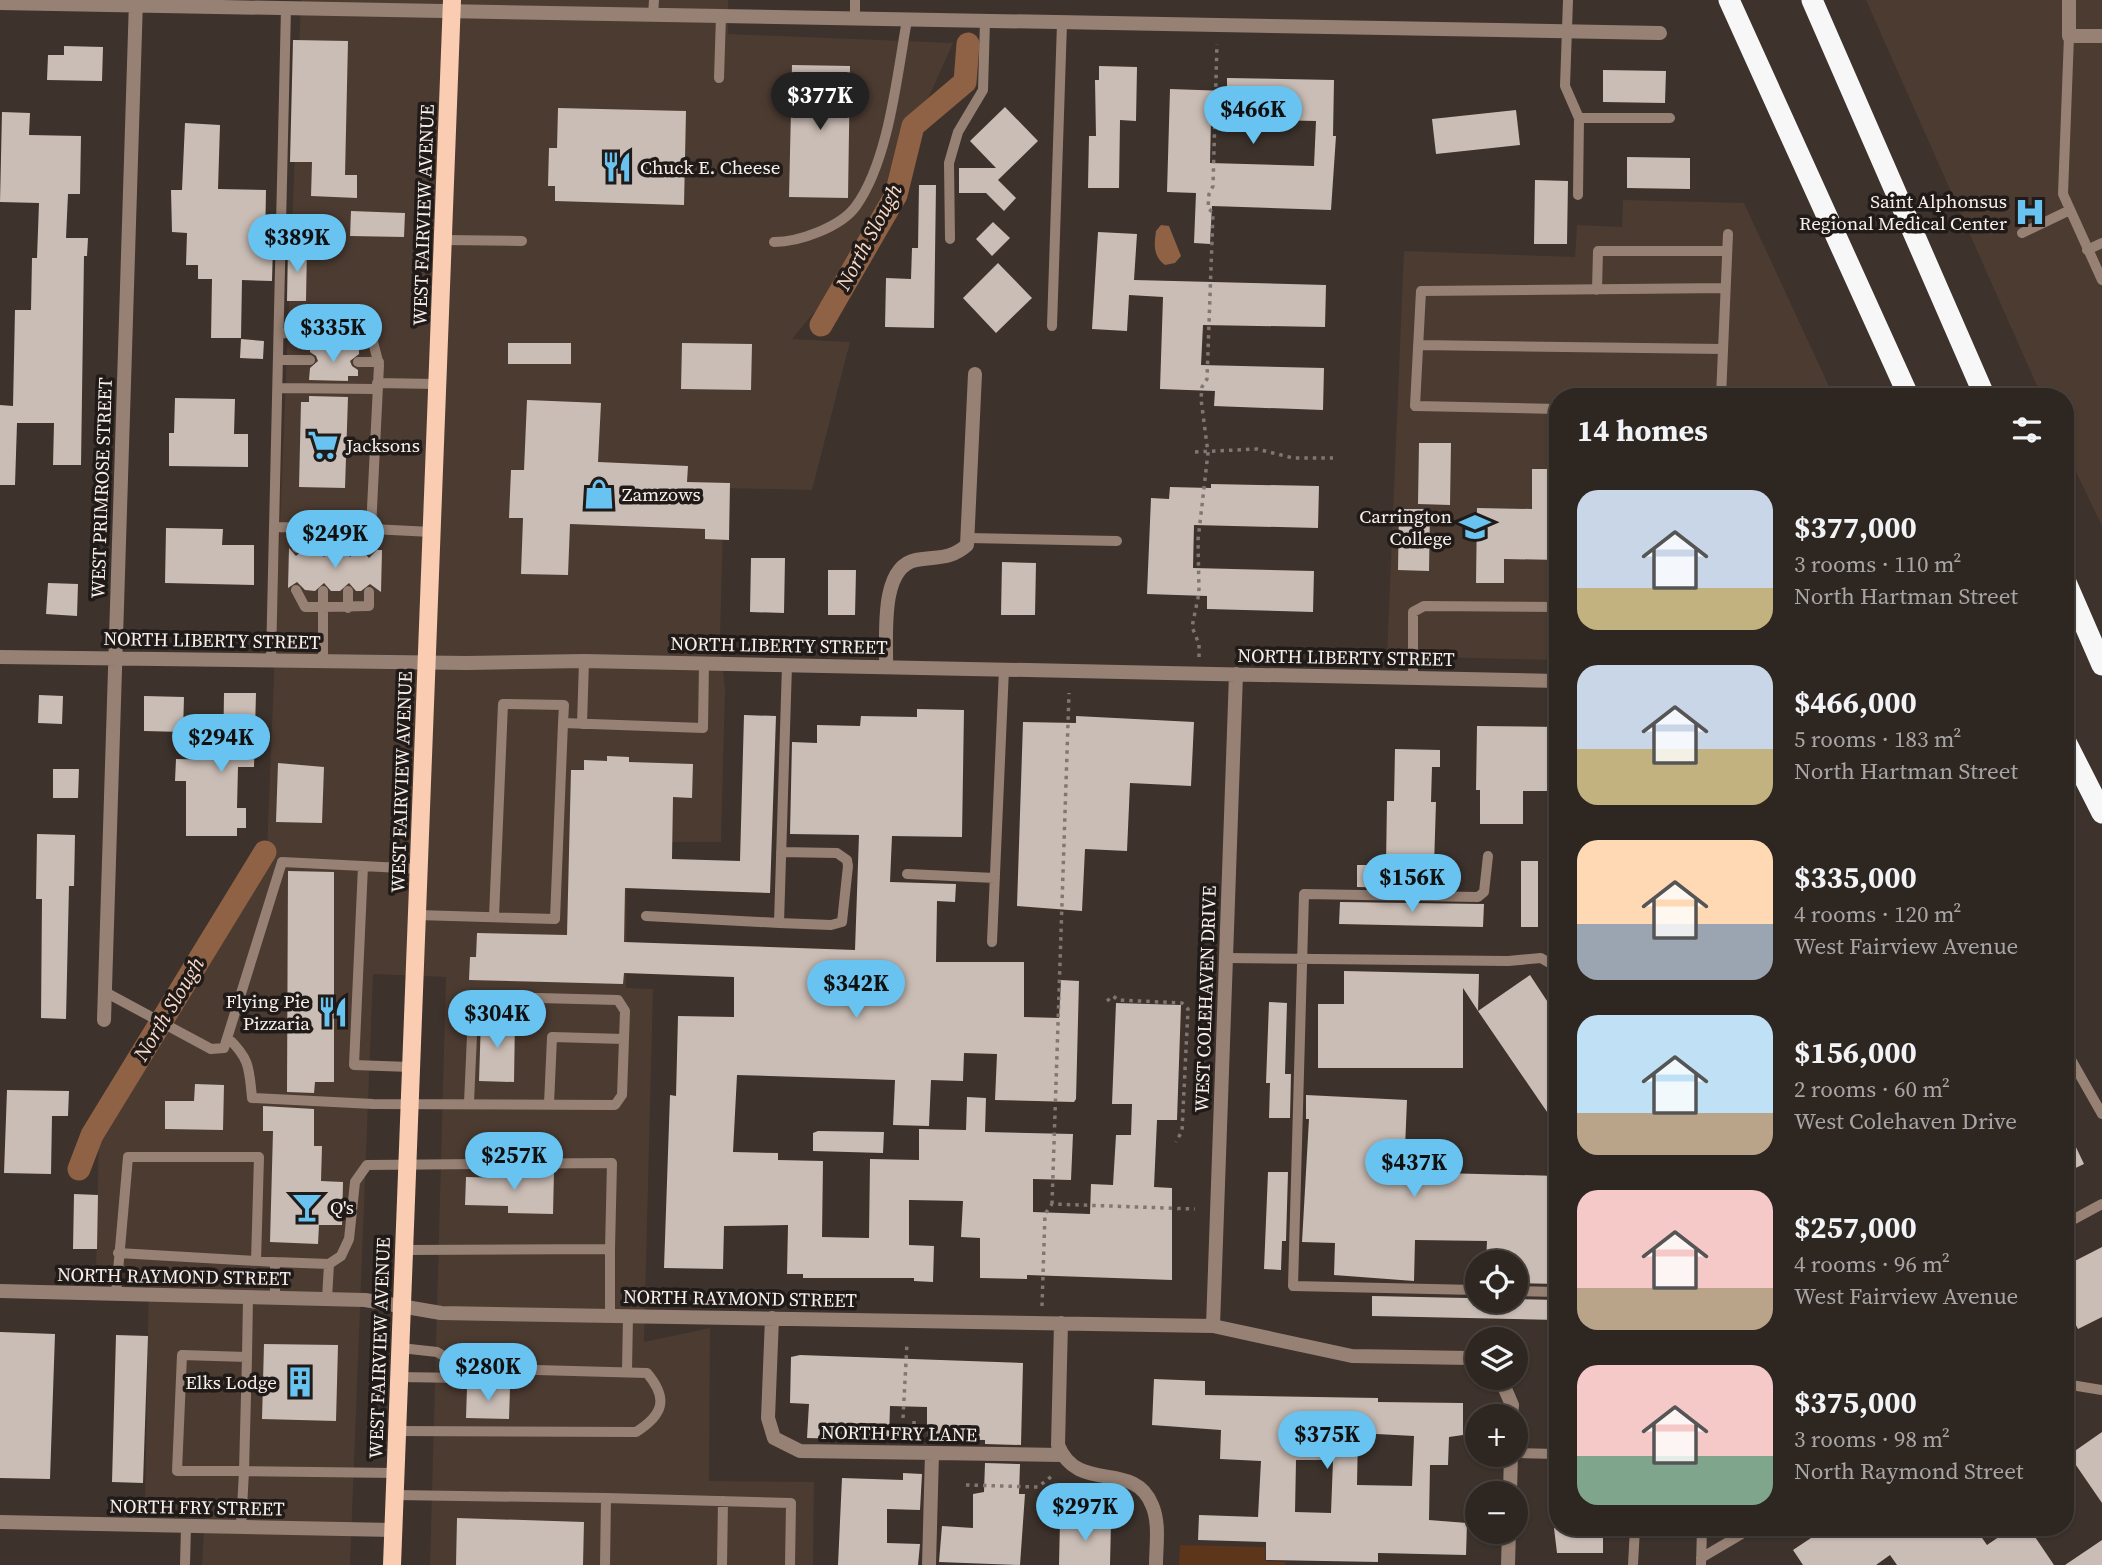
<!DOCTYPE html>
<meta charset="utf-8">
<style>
body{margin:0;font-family:"Source Serif 4",serif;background:#362e2a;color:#f1f3f6;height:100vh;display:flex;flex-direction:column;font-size:26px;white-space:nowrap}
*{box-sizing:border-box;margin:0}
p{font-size:23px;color:#a7a5a5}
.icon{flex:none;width:38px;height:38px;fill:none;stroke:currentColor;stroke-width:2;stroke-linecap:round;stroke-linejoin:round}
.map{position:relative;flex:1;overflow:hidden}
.panel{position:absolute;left:1549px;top:388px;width:525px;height:1148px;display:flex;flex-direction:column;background:#2e2621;border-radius:28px;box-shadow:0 2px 5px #0004,0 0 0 2px #49433f}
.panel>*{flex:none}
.tools{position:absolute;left:1465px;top:1250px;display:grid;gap:14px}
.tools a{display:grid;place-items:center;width:63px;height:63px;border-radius:50%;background:#2e2621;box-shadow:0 2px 5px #0004,0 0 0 2px #49433f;font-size:35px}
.price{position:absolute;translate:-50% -60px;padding:0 16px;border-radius:24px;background:#69c3f1;color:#111;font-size:23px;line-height:46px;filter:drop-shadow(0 2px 4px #0008)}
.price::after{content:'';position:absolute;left:50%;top:42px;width:21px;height:16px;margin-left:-10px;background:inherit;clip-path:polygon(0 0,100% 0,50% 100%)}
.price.current{background:#222;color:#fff}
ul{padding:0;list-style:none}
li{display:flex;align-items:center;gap:21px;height:175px;padding:0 28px}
li span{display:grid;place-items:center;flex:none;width:196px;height:140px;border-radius:21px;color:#555}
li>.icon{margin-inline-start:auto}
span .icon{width:84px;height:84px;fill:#fffc;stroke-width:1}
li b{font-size:30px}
h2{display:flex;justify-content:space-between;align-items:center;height:84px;padding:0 28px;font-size:30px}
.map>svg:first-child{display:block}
.built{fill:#4c3b31}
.green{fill:#5d351b}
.water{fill:#906245}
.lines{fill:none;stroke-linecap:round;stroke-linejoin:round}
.canal{stroke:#906245;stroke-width:23}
.building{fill:#cabdb5;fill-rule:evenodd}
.path{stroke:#817772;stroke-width:3.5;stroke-dasharray:3.5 5;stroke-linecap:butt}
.service{stroke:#978174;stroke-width:10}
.minor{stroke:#978174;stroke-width:14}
.primary{stroke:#faccb2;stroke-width:18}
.motorway{stroke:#f7f7f7;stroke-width:21}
.labels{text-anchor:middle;stroke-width:7;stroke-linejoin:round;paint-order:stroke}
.poi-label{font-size:19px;fill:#f8f0ec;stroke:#201b18;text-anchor:start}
.street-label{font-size:19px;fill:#f8f0ec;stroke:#201b18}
.water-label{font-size:21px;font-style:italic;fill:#f9dac8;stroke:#201b18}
</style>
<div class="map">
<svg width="2102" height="1565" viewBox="0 0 2102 1565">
<rect width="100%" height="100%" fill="#3d322c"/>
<!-- built -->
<path class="built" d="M301,0H728V34L953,43L855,263L792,339L850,342L812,490L724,488L720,639L725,690L721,842H627L626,988L653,989L644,1342L710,1328L709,1481L814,1482L813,1565H430L446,977L373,974L350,1565H202L205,1512L145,1510L149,1273L96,1270L99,1131L267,851Z
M1866,0H2102V526L2065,449V397H2042Z
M1623,200L1744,203L1834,397H1558L1557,660L1387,656L1404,251L1575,257L1577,225L1622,227Z"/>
<!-- green -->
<path class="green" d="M1180,1545L1265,1547V1561L1286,1562L1285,1565H1179Z"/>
<!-- water -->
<path class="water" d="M1161,225L1169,226L1181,256L1175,263L1165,265C1153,256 1154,245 1156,231Z"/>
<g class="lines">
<!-- canal -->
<path class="canal" d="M821,325L896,195L913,126L965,82L968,44
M79,1169L92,1135L265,852"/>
</g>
<!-- building -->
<path class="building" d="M293,40L348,41L345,175H357V198L311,196L312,162H290Z
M64,46L103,47L102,81L47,80L48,55H64Z
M792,65L850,66L848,198L789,197Z
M1099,66L1137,67L1136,121L1120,120L1119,188H1088L1089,136H1096L1095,80H1099Z
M1603,70L1666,71L1665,103L1603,102Z
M1227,78L1334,80L1333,136H1336L1331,210L1212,206L1210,244L1194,243L1196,193L1167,192L1170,89L1227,91ZM1211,119L1316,121L1314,166L1210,163Z
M1005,107L1038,141L998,180L1016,198L1004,211L986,193H959V168H996L970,141Z
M558,108L686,111L684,205L555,201V186H548L549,148H557Z
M1516,110L1520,145L1436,154L1432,119Z
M2,112L30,113L29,135L81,136L80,194H68L66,238H88L87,256H84L81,465H53L54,423H17L15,485H0V405L13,406L15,310H31L32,258H37L39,203L0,202Z
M185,123L220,125L218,189L266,190L265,246H273L272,281L242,280L241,338H211L212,279H198V265H186L187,233L172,232L171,190H182Z
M1627,157L1690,158V189L1627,188Z
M1535,180L1568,181L1567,244H1534Z
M919,185H936L934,328L885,327L886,278L911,279L912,248H918Z
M351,211L405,213L404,237L350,236Z
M993,222L1010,238L992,256L976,239Z
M1098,232L1137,234L1134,280L1326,285L1325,327L1203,325L1201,365L1324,368L1323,410L1214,406L1215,391L1160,389L1163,297L1129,295L1127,331L1092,329Z
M288,246H307L306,301H287Z
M998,263L1032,298L996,333L963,298Z
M241,339L264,341L263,359L240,358Z
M508,343H571V364H508Z
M682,343L752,344L751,390L681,389Z
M310,347L359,348V354L350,361L352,366L358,370V376H348V381L309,380L310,368L318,361L316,356L310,352Z
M309,396L348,397L345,488L299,487L301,402H309Z
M175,398L235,399L234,434H248V467L169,466V433H174Z
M527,400L601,403L598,462L688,466L687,482L730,483L729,540L705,539V529L570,524L568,575L521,574L523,518H509L511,470H524Z
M1419,443H1451L1450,505L1418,504Z
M1532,469H1558V560L1504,559V583H1476L1477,508L1532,509Z
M1211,484L1319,486L1318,528L1194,525L1193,568L1314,571L1313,612L1207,609V596L1147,594L1151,498L1169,499L1170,487L1211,488Z
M1399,509H1430L1429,571L1398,570Z
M166,528L223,529L222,545H254V585L165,583Z
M289,548L296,556L305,548L316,549L324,557L332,549H342L350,557L361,549L369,558L377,550H382L381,592L370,584L361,591H356L349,583L340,591H331L324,583L315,591L305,590L297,582L288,588Z
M751,558H785L784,613L750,612Z
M1002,562L1036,563L1035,615H1001Z
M828,570H856L855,615H828Z
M48,583L78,584L77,616L46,614Z
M224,693H256L254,767H238L237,808H246V828H237V836H186V781H175L176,759L223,760Z
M39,695L63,696L62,724L38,723Z
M144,696L184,697L183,732L144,731Z
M917,709L964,710L962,837L892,836L890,882L956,884L955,902L937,901L936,962H1024V1017L1059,1018L1061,980L1079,981L1076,1099L1074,1102L995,1100L997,1054L964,1053L963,1081L931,1080L929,1126L893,1125L895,1080L737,1075L733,1152L778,1153V1160L823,1161L822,1237L869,1238L870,1159L919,1160V1129L966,1130L967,1097L986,1098L985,1132L1073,1134L1071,1180L1033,1179V1212L1090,1214L1091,1184L1113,1185L1116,1135H1131L1132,1104H1112L1116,1003L1181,1005L1177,1120H1157L1154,1187L1172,1188V1280L1027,1275V1279L980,1278V1238L961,1237L963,1201L909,1200V1245L934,1246L933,1282L914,1281V1278H803V1274H787L788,1225L724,1226L723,1269L664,1268L670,1095L676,1096L678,1016L734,1017V977L624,973L623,984L469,980L470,957H476L477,933L567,935L571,770H584V760L607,761V756L629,757V762L693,764L692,798L673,797L672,859L740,861L744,715L776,716L770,893L625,888L624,942L855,950L859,835L790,834L792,742L817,743V725L860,726L861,716L917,717Z
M1076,716L1194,722L1191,786L1130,783L1127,851L1085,849L1082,911L1017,906L1023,722L1076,723Z
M1477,726L1558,727V791H1523V824H1480V790H1476Z
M1395,749L1440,750V767H1432L1431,802H1436L1434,866H1451L1450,889L1357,887V865H1386L1387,801H1394Z
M278,763L324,767L322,823L276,822Z
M53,769H79L78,798H53Z
M37,834L75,835L74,886H69L66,1019L41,1018L42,899H36Z
M1521,861H1538V927H1521Z
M288,871L334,872V1082H315L314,1093L287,1092Z
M1340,902L1484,904L1483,927L1339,924Z
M1344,971L1479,974L1478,1011L1463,988V1068H1318V1004H1344Z
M1530,975L1549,1004L1558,996V1128L1478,1011Z
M1269,1002L1287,1003L1285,1074H1291L1290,1118H1269L1270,1083H1266Z
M481,1019H515L514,1082L479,1081Z
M195,1084L224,1085L223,1130L165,1129V1101H194Z
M7,1090L69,1091L68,1116H52L51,1174L4,1173Z
M1306,1095L1407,1100L1404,1172L1558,1176V1284L1516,1283V1262H1486L1487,1241L1415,1240L1414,1281L1334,1275L1335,1243L1302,1242L1309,1119H1306Z
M263,1106L314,1109V1146H322L321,1181L343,1182L342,1225H319L318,1244L270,1242L273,1131H263Z
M2065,1124L2084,1164L2065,1173Z
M818,1131L884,1132L883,1153L813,1151V1133Z
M554,1171L553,1214L508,1213V1206L465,1205L466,1177L508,1178V1172Z
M1268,1172H1288L1286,1241H1282L1281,1270L1264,1269Z
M74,1194L98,1195L97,1249H73Z
M2102,1247V1317L2078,1329L2065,1304V1266Z
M1372,1296L1558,1300V1320L1372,1316Z
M0,1332L55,1334L50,1479L0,1478Z
M116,1335L148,1336L143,1483L112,1482Z
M264,1344L338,1345L336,1421L262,1419Z
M800,1355L1023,1363L1021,1445L985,1444V1440L927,1439V1407L890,1406L889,1440L807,1438L809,1404L790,1403L791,1357Z
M1154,1379L1205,1381V1395L1378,1398V1402L1463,1403V1435L1449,1437L1448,1465H1430L1429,1520L1467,1523L1466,1555L1378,1553V1562L1266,1560V1542L1198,1540L1199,1515L1258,1517L1261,1461L1220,1459L1221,1430L1152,1425ZM1358,1433L1414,1436L1412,1486L1357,1485ZM1296,1460H1333L1331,1513L1295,1512Z
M467,1387L510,1388L509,1419L466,1418Z
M2102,1432V1503L2069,1455Z
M985,1463L1020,1464L1019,1494H1025L1020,1565L939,1562L942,1526L973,1528V1494L984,1492Z
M903,1473L922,1474L920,1510L887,1509V1543L920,1544L918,1565H838L842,1478L903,1480Z
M457,1518L584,1522L583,1565H456Z
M1060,1521L1111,1522L1110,1565H1059Z
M1554,1528H1603V1553H1557Z
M1826,1528H1975L1987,1545L2012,1528H2029L2054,1565H1897L1890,1555L1876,1565H1803L1793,1550Z
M2102,1540V1565H2065Z"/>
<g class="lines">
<!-- path -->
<path class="path" d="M1195,452L1257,449L1293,458H1333
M1199,657V644L1192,627L1199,593L1198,540L1208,453L1201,399L1202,387L1207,379L1213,213L1208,208L1209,194L1213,186L1217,44
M1107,1001L1113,996L1118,1000L1182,1003L1188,1009L1182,1131L1176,1142
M1052,1204L1069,693
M1042,1306L1045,1214L1052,1204L1195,1209
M903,1418L907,1343
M914,1421V1437
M966,1485L1038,1487L1052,1476"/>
<!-- service -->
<path class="service" d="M1568,0L1565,86L1579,118L1578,195
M653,15L654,0
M855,19V0
M2069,36L2063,194L2102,280
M719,78L721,16
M1579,118H1670
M2022,233L2068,211
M950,239L949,163L958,132L983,90L985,21
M443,240L522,241
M774,242C799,242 841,227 856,206C889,160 897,75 907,20
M2087,250L2102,243
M1597,290L1598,251H1727
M1052,326L1062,23
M279,333L365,336L373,342L379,365L371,529L432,532
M1418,345L1723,349
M278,360H310
M358,362H379
M377,383L437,384
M278,388L376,389
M1721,397L1728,234
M1558,409L1415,406L1421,291L1725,288
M274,527L371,529L369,550
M968,538L1117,541
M297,548V528
M324,549L326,528
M350,549L351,529
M296,590L305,607H323V591
M348,591V608
M271,659L286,8
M323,661V607L369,606V592
M1413,678V612L1424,606L1558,607
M582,724L584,661
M363,866L419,869
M907,874L995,878
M417,915L555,919L563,723L703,728L704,663
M646,916L779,923L787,665
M494,917L503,704L564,705L563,723
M779,923L831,925L842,922L848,866L847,860L837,853L781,852
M992,942L1004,669
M1226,958L1508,961L1541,958L1558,968
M105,992L211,1049L224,1048L282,862L363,866L354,1065L410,1067
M228,1038C250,1059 249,1068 252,1098L373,1104L615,1105L622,1095L625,1011L618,1000L493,997L482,1003L473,1013L469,1103
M2065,1049L2102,1114
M549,1104L552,1037L624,1039
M2065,1224L2102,1204
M118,1253L275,1262
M1477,1290L1293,1286L1304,894L1478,897L1484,892L1488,856
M1516,1291L1558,1292
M116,1294L128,1157H259L256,1261
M275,1297V1262L329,1264L341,1256L349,1239L355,1182L367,1165L612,1163L610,1249L404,1250
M327,1299L329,1264
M610,1316V1249
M247,1357L244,1471H177L182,1355L247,1357L248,1297
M627,1370L628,1316
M399,1377L463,1378L475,1375
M2065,1384L2102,1390
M397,1431L636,1432C663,1415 669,1399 647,1373L501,1369L475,1375L437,1352L401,1348
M1516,1453L1558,1454
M395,1495L606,1498L605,1565
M606,1498L791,1503L790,1565
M241,1527L244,1471L395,1473
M1701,1558L1752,1528
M185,1565L186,1526
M722,1565L723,1501
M1633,1565L1635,1528
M1701,1565L1702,1528"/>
<!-- minor -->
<path class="minor" d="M2069,0V36H2102
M0,3L1660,33
M0,657L467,663L584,661L1558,681
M886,667C887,638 879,567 916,560C937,556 950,560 967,545L975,374
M104,1020L136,0
M0,1291L365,1300L441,1313L1213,1326L1352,1356L1470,1358L1477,1360
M772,1318L768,1418L774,1438L800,1451L1062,1455
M1061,1323L1058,1445C1078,1495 1134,1459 1152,1505C1160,1523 1156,1546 1156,1565
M1213,1326L1236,674
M1500,1377L1512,1405L1511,1416
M1510,1493L1511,1454
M0,1522L393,1530
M929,1565L932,1453
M1508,1565L1509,1531"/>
<!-- primary -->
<path class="primary" d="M392,1565L452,0"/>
<!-- motorway -->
<path class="motorway" d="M1729,0L1909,397
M1812,0L1985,397
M2065,580L2102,665
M2065,740L2102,813"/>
</g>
<!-- icons -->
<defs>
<g id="restaurant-bare" transform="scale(2.415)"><path d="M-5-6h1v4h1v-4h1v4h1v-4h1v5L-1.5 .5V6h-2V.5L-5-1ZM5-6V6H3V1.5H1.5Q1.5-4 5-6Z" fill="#69c3f1" stroke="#201b18" stroke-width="2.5" paint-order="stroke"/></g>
<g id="hospital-bare" transform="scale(2.415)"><path d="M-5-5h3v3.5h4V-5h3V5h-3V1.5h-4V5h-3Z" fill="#69c3f1" stroke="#201b18" stroke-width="2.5" paint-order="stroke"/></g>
<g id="supermarket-bare" transform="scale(2.415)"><path d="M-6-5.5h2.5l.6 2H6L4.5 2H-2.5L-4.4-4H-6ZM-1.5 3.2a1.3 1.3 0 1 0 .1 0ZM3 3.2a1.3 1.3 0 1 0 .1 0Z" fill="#69c3f1" stroke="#201b18" stroke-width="2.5" paint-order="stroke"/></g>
<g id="shop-bare" transform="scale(2.415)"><path d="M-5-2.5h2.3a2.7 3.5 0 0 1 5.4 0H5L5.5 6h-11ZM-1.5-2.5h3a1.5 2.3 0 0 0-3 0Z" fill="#69c3f1" stroke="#201b18" stroke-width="2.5" paint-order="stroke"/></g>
<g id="university-bare" transform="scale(2.415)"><path d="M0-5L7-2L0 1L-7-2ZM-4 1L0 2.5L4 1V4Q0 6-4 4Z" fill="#69c3f1" stroke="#201b18" stroke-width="2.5" paint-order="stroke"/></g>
<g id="bar-bare" transform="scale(2.415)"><path d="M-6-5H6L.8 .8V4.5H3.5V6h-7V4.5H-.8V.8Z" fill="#69c3f1" stroke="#201b18" stroke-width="2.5" paint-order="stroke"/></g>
<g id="building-bare" transform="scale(2.415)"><path d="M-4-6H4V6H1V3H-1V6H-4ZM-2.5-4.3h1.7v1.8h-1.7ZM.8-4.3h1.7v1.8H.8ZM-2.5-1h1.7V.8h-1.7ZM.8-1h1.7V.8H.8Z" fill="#69c3f1" stroke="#201b18" stroke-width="2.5" paint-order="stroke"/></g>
</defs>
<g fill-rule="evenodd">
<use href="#restaurant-bare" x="617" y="167"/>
<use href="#hospital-bare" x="2030" y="212"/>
<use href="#supermarket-bare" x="323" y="445"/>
<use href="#shop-bare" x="599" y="494"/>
<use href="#university-bare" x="1475" y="527"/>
<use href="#restaurant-bare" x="333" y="1012"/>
<use href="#bar-bare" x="307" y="1207"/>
<use href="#building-bare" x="300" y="1382"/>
</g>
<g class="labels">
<!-- poi labels -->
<g class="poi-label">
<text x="640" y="174">Chuck E. Cheese</text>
<text x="2007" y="208" text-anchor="end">Saint Alphonsus<tspan x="2007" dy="22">Regional Medical Center</tspan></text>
<text x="346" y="452">Jacksons</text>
<text x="622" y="501">Zamzows</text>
<text x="1452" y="523" text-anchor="end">Carrington<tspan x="1452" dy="22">College</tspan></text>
<text x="310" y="1008" text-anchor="end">Flying Pie<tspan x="310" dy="22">Pizzaria</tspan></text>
<text x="330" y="1214">Q's</text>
<text x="277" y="1389" text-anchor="end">Elks Lodge</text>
</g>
<!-- street labels -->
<g class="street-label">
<text transform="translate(423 215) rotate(-88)" y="7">WEST FAIRVIEW AVENUE</text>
<text transform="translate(101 488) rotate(-88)" y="7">WEST PRIMROSE STREET</text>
<text transform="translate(212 640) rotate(1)" y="7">NORTH LIBERTY STREET</text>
<text transform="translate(779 645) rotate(1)" y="7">NORTH LIBERTY STREET</text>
<text transform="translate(1346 657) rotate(1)" y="7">NORTH LIBERTY STREET</text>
<text transform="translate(401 782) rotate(-88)" y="7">WEST FAIRVIEW AVENUE</text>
<text transform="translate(1205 999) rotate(-88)" y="7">WEST COLEHAVEN DRIVE</text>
<text transform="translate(174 1276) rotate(1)" y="7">NORTH RAYMOND STREET</text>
<text transform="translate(740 1298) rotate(1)" y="7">NORTH RAYMOND STREET</text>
<text transform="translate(379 1348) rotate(-88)" y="7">WEST FAIRVIEW AVENUE</text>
<text transform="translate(899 1433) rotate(1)" y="7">NORTH FRY LANE</text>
<text transform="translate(197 1507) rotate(1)" y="7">NORTH FRY STREET</text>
</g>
<!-- water labels -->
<g class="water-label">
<text transform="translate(869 237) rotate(-62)" y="7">North Slough</text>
<text transform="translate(169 1009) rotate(-59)" y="7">North Slough</text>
</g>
</g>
</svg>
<div class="tools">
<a><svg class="icon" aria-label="locate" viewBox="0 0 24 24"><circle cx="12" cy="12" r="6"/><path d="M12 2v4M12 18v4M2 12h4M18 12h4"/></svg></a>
<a><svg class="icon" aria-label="layers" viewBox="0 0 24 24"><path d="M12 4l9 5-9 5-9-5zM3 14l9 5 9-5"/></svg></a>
<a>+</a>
<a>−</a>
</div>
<b class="price current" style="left:820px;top:132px">$377K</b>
<b class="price" style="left:1253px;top:146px">$466K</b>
<b class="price" style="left:297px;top:274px">$389K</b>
<b class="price" style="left:333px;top:364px">$335K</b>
<b class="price" style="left:335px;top:570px">$249K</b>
<b class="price" style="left:221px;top:774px">$294K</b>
<b class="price" style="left:1412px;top:914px">$156K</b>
<b class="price" style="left:856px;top:1020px">$342K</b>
<b class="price" style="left:497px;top:1050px">$304K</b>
<b class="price" style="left:514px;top:1192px">$257K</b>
<b class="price" style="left:1414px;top:1199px">$437K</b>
<b class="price" style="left:488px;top:1403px">$280K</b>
<b class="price" style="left:1327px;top:1471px">$375K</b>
<b class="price" style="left:1085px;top:1543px">$297K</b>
<section class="panel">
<h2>14 homes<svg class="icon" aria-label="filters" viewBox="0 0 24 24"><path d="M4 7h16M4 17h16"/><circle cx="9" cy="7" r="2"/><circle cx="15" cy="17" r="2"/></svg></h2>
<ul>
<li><span style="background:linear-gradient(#c9d6e8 70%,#c2b280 0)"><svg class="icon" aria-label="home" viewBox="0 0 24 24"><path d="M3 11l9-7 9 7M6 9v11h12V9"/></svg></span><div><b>$377,000</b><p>3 rooms · 110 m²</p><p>North Hartman Street</p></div></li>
<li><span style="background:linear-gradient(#c9d6e8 60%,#c2b280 0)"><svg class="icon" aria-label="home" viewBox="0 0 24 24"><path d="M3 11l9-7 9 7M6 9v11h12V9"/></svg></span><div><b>$466,000</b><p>5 rooms · 183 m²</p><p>North Hartman Street</p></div></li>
<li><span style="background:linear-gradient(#ffd9b3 60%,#9aa5b1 0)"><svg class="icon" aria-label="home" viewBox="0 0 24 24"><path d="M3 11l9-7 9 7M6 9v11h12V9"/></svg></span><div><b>$335,000</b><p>4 rooms · 120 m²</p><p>West Fairview Avenue</p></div></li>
<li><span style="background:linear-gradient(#bfe0f5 70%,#b9a48a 0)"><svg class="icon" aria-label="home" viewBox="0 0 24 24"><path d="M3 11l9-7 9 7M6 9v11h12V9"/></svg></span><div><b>$156,000</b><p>2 rooms · 60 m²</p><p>West Colehaven Drive</p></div></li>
<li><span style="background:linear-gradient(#f6c9c9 70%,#b9a48a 0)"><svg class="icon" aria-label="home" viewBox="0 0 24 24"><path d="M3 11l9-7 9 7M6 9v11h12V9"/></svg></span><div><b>$257,000</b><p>4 rooms · 96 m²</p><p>West Fairview Avenue</p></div></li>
<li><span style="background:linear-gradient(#f6c9c9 65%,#7fa58c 0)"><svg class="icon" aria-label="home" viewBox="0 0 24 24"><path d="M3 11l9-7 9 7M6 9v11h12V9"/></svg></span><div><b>$375,000</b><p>3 rooms · 98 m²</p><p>North Raymond Street</p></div></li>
</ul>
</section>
</div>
